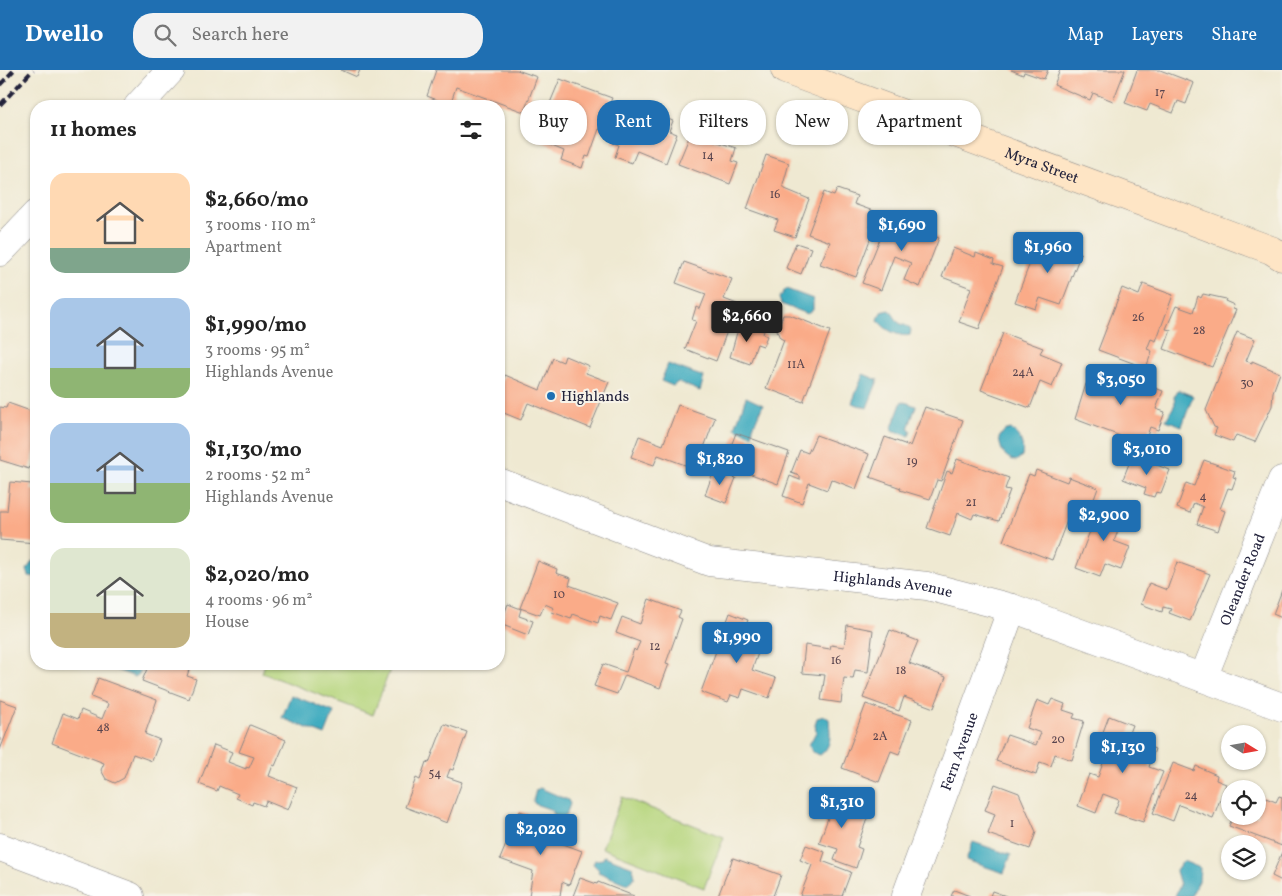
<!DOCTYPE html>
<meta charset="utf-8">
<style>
body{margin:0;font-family:Vollkorn,serif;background:#f2f2f2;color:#222;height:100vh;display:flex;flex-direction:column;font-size:19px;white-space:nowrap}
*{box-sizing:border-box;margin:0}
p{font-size:16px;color:#767676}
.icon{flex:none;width:28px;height:28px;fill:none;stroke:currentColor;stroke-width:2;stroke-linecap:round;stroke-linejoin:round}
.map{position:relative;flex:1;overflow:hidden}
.details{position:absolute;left:30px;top:30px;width:475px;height:570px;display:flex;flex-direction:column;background:#fff;border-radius:20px;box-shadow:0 1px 4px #0004}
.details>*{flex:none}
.banner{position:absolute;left:520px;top:30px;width:475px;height:45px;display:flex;gap:10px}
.needle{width:32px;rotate:101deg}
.controls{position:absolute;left:1221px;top:655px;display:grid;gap:10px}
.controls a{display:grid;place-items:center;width:45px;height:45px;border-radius:50%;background:#fff;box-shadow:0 1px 4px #0004;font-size:25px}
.price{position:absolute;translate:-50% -42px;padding:0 11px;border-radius:5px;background:#1f6fb2;color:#fff;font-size:16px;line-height:32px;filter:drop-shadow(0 1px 2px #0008)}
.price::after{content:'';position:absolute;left:50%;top:30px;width:15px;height:11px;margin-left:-8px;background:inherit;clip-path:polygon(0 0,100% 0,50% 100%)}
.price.current{background:#222;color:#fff}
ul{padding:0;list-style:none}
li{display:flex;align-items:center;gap:15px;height:125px;padding:0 20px}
li span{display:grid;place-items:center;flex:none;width:140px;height:100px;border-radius:15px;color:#555}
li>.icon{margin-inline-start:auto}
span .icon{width:60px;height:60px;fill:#fffc;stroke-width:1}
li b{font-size:21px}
h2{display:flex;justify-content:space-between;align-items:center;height:60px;padding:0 20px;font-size:21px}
.pill{padding:0 18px;border-radius:20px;background:#fff;box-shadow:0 1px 4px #0004;font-size:18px;line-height:45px}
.pill.current{background:#1f6fb2;color:#fff}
header{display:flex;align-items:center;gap:30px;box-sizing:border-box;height:70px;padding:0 25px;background:#1f6fb2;color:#fff}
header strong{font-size:24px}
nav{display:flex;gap:28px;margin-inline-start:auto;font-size:18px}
.search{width:350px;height:45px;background:#f2f2f2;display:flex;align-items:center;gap:12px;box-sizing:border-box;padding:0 18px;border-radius:20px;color:#767676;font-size:19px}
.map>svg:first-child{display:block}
.green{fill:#b5d57c;stroke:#6c7c5c}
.water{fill:#41acc0;stroke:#32677e}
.building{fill:#faab88}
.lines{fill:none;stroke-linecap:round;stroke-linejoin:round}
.minor-casing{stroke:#888686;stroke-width:29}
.tertiary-casing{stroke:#888686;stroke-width:29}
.secondary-casing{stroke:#888686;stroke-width:29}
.minor{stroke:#fff;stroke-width:28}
.tertiary{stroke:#fff;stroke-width:28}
.secondary{stroke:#fee5c5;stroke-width:28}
.rail{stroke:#22223b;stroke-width:4;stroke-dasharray:8 4;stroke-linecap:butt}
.poi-dot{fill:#1f6fb2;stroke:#f7f3e8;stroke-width:2}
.labels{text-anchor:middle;stroke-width:4;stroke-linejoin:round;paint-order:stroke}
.number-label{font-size:12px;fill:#58444e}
.street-label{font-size:15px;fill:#22223b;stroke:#f7f3e8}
.poi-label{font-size:15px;fill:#22223b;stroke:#f7f3e8;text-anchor:start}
</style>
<header>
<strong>Dwello</strong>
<div class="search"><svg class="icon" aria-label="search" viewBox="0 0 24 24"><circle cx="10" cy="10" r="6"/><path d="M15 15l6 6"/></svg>Search here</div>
<nav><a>Map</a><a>Layers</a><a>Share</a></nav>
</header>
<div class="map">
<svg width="1282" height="826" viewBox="0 0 1282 826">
<rect width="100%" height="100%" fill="#f7f3e8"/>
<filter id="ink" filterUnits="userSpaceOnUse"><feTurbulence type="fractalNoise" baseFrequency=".02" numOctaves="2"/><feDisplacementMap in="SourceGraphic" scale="10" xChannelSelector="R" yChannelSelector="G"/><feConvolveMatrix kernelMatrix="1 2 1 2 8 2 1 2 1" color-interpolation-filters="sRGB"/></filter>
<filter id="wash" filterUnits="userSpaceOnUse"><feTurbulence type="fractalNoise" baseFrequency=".0096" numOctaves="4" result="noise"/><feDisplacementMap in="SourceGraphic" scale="20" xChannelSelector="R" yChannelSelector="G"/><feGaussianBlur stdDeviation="1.12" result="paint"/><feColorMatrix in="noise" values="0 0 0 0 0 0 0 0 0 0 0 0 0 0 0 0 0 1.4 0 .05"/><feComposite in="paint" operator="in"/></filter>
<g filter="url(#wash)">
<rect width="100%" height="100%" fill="#efe9d2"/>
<!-- green -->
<path class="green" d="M265,594H392L373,645L262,603Z
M622,727L724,767L704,818L602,778Z"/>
<!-- water -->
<path class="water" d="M786,219L813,229V240L807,244L781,234L779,228Z
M890,240L899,253L909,257L911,260L910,265C900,268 883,259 878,250L881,242Z
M668,294L704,307L700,321L678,312L673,316L661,311Z
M863,304L878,310L867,338L852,333Z
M1178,320L1193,326L1182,356L1166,350L1175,334L1174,327Z
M746,327L763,335L753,357L752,365L735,358Z
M902,331L916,336L908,359L911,361L909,366L891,360Z
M1011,359C1021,368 1024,373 1022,386L1016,391C1003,387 1001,381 999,368L1004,361Z
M32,491L36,492V507L29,506L27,500Z
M100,594H143L139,604L135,607Z
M291,625L334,642L325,665L282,648Z
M824,646L829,649C830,663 833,676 820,685L812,682L809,675L816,662L815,654L817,648Z
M540,718L568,730L570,734L566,745L562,748L554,745L552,740L535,734L533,731L536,720Z
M973,772L1011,785L1004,803L966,790Z
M604,786L633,797L635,807L627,814L598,802L599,800L593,794L595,790L603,789Z
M1183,791L1200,798L1199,811L1191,826H1175L1180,815L1176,801Z"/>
<g id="blocks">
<!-- building -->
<path class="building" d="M341,0H360L357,7Z
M436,0H517L537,7L524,42L456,17L450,35L427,26Z
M1011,0H1048L1044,9L1024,2L1023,5Z
M1060,0H1125L1113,31L1093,23L1090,30L1054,15Z
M1137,0H1160L1194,13L1186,34L1178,31L1173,43L1150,34L1147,41L1125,33Z
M560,9L612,28L605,44L610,46L604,61L599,59L589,87L586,86L582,98L561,90L564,81L535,69Z
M655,44L673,51L669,61L677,64L666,93L637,81L632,93L615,87L619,75L613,73L619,57L625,59L630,46L651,54Z
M693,58L713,65L712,70L736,78L732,91L738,93L730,114L678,94Z
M766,85L789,93L783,115L785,119L809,129L795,167L774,160L778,150L747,139Z
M837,119L857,126L854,134L876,142L870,157L874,159L856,207L820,194L830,172L808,164L824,122L834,126Z
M913,148L931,154L927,164L939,168L920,217L904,210L911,193L894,186L881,220L862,213L888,149L910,156Z
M1040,167L1081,183L1061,235L1040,228L1036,239L1015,232Z
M796,173L811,178L801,204L786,198Z
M953,178L975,187L976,183L994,190L993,194L1003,197L979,259L959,252L971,218L942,207Z
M684,192L732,209L724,229L737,234L716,291L685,279L696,251L692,250L696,237L700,239L706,224L676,213Z
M1143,214L1173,225L1156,271L1151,269L1147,279L1152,281L1146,298L1098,280L1122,218L1139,225Z
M1203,224L1226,229L1225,231L1234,235L1233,239L1236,240L1212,297L1164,279L1171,260L1166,259L1176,236L1193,242L1198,226L1201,228Z
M783,245H790L830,261L803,332L766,318L784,270L780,268L777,261Z
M740,252L764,261L763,264L767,266L763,276L757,274L750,294L730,287Z
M1237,262L1255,269L1246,291L1252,293V291L1280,303L1273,322L1272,336L1255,372L1236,365L1233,372L1214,365L1217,358L1214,357L1206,340Z
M1003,263L1043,278L1040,283L1062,292L1052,317L1040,312L1030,338L981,320Z
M565,286L589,296L586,303L609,312L590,358L528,333L521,350L499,341V319L505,305L540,320L553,288L563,292Z
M1102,298L1163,321L1156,339L1165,342L1158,360L1150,357L1144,375L1075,349L1086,314Z
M8,333L36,343V378L29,399L0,390V337L6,338Z
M678,335L715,348L696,399L658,385L654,395L631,387L639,366L663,375Z
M925,337L963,350L941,411L937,410L930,429L900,420L901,418L870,407L885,367L910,376Z
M736,363L789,382L778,414L724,394Z
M816,365L869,384L856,419L831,409L827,420L809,413L802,433L783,426L790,406L800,410V406L791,403L800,380L808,383Z
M1132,386L1170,400L1161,423L1156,422L1154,427L1144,424L1146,418L1123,409Z
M957,389L1009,408L1005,419L1010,420L999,451L974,444L972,449L958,443L950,466L927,458L947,401L952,403Z
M1204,390L1235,401L1233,407L1236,408L1232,419L1228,418L1220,439L1225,441L1218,461L1197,454L1203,437L1194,433L1190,443L1177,438L1186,413L1194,416Z
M714,400L736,408L726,433L705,425Z
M1036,400L1067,412L1069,407L1098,418L1085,454L1068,448L1052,490L1003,471L1029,404L1034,406Z
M10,412L32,414L31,420H36V473L0,470V441H7Z
M1101,432L1126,441L1114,471L1130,477L1121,500L1105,494L1100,507L1076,498Z
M538,491L557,499L556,503L571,508L569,515L618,533L611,550L600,546L598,553L573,544L571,549L552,542L554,538L545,534L540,545L520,538Z
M1177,492L1210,504L1190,551L1169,543L1171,539L1163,537L1162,542L1141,534L1149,513L1167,520Z
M1282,520V548L1273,544Z
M649,529L681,541L678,547L682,549L666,593L669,594L660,618L625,605L617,624L594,616L603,594L626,602L634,579L636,581L640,572L616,563L622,547L640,554Z
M508,534L521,539L519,546L533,551L528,565L500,554Z
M730,543L748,550L743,562L763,569L752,600L776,608L769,628L743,619L740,628L731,625L728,632L701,622Z
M847,555L873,560L868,602L855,600L853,609L844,608L841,633L821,630L825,605L802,603L805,575L830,579L831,575L844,577Z
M890,560L918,571L909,593L946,607L934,638L904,627L899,641L863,628Z
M149,594H183L190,597L187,606L196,609L189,629L142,611Z
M98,608L157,630L145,664L160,670L152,691L133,684L124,708L115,713L106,709L101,700L104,693L52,673L63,643L78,649L81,640L102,649L108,634L91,627Z
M1052,629L1065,634L1063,640L1075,644L1073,648L1084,651L1072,690L1055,684L1051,696L1040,692L1036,705L996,691L1007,665L1036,675L1041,663L1027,658L1037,630L1049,635Z
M0,630L17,636L0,680Z
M866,634L912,650L899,684L891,681L879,712L842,698Z
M1109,646L1132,655L1127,668L1155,679L1149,697L1163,702L1143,752L1114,743L1119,730L1103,724L1096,743L1078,736L1089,704L1098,707L1107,682L1097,678Z
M444,654L467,662L453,700L450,699L447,707L462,712L447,753L405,737L416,708L420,710L426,692L429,693Z
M250,655L286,670L275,696L273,695L269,706L297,717L288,740L266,731L264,736L253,732L252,735L236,728L238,724L219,716L217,721L199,714L214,675L232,682L228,692L246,699V697L249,698L254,687L239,682Z
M1173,693L1194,701L1196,696L1217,705L1216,710L1226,714L1213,748L1179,735L1173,751L1153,743Z
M995,714L1019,723L1036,762L1030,779L988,764L995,744L985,740Z
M819,725L869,743L857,777L862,779L856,798L834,790L838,779L819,773L828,748L813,742Z
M1258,725L1276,732L1279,726L1282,727V776L1229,756L1233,746H1258Z
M520,741L550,752L545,766H542L582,781L569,815L562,812L560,826H529L533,801L500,789Z
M806,775L825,782L822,791L851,802L842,826H800L812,795L800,790Z
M1282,782V811L1272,806Z
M733,788L781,805L773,826H718Z
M580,808L597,814L598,812L634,826H573Z
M954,820L970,826H951Z
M992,821L1006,826H990Z"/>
</g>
</g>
<g filter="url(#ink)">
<use href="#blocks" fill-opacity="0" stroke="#888686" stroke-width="1"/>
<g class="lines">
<!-- minor casing -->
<g class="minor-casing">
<g id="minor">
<path id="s1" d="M499,412L709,492L927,516L1012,538L1282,637"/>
<path id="s2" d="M1203,608L1282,410"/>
<path d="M0,777L130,826"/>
<path id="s3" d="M906,826L1012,538"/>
</g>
</g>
<!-- tertiary casing -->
<g class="tertiary-casing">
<path id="tertiary" d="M138,36L171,0
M0,182L36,144"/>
</g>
<!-- secondary casing -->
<g class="secondary-casing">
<g id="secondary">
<path id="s4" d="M785,0L1271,180L1282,187"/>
</g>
</g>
<!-- minor -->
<use href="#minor" class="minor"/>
<!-- tertiary -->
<use href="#tertiary" class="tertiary"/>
<!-- secondary -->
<use href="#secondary" class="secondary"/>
<!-- rail -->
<path class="rail" d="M0,15L14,0
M0,35L33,0"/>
</g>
</g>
<!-- markers -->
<circle class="poi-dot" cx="551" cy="326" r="5"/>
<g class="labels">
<!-- number labels -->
<g class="number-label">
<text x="1160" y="26">17</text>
<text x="708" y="89">14</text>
<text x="775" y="128">16</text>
<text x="1138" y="251">26</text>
<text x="1199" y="264">28</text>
<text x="796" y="298">11A</text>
<text x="1023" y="306">24A</text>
<text x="1247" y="317">30</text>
<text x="912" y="395">19</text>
<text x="1203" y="430">4</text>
<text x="971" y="436">21</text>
<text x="559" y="528">10</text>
<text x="655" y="580">12</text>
<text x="836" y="594">16</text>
<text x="901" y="604">18</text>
<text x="103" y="661">48</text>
<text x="880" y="670">2A</text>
<text x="1058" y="673">20</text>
<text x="435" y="707">54</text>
<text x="1191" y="729">24</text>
<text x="1012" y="757">1</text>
</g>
<!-- street labels -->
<g class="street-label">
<text dy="5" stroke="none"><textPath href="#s4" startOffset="274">Myra Street</textPath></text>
<text dy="5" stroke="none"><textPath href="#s2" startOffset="106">Oleander Road</textPath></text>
<text dy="5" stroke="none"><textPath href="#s1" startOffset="410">Highlands Avenue</textPath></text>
<text dy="5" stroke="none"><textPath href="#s3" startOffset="154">Fern Avenue</textPath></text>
</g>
<!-- poi labels -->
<g class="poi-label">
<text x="561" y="331">Highlands</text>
</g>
</g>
</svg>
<div class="controls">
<a><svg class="needle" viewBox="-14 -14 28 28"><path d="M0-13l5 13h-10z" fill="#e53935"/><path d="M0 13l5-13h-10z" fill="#767676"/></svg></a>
<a><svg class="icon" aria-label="locate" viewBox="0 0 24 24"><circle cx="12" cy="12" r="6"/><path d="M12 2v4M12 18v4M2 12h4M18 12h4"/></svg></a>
<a><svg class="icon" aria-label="layers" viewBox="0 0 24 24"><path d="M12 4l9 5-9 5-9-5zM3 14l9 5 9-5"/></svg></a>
</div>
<b class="price" style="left:902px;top:182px">$1,690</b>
<b class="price" style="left:1048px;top:204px">$1,960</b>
<b class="price current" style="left:747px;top:273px">$2,660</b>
<b class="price" style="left:1121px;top:336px">$3,050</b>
<b class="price" style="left:1147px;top:406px">$3,010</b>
<b class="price" style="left:720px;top:416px">$1,820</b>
<b class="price" style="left:1104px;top:472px">$2,900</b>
<b class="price" style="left:737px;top:594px">$1,990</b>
<b class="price" style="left:1123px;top:704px">$1,130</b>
<b class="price" style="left:842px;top:759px">$1,310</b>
<b class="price" style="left:541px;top:786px">$2,020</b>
<div class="banner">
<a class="pill">Buy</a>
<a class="pill current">Rent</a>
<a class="pill">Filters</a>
<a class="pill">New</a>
<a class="pill">Apartment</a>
</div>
<section class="details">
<h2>11 homes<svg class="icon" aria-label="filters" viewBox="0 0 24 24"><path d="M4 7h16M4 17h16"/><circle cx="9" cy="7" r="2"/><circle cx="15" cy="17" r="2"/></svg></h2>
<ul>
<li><span style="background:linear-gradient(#ffd9b3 75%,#7fa58c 0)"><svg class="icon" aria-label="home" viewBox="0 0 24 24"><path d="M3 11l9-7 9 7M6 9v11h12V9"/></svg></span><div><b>$2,660/mo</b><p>3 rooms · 110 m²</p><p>Apartment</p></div></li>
<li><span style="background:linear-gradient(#a9c7e8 70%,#8fb573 0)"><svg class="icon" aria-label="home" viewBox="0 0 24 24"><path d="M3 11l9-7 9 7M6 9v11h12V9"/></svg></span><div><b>$1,990/mo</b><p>3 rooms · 95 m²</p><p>Highlands Avenue</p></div></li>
<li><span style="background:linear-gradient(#a9c7e8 60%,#8fb573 0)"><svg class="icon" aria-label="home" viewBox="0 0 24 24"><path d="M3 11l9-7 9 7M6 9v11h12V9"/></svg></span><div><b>$1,130/mo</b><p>2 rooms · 52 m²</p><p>Highlands Avenue</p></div></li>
<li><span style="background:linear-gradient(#dfe7d0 65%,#c2b280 0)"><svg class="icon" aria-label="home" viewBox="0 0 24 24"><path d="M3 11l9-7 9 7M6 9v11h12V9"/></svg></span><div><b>$2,020/mo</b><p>4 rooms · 96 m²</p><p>House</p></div></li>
</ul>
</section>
</div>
